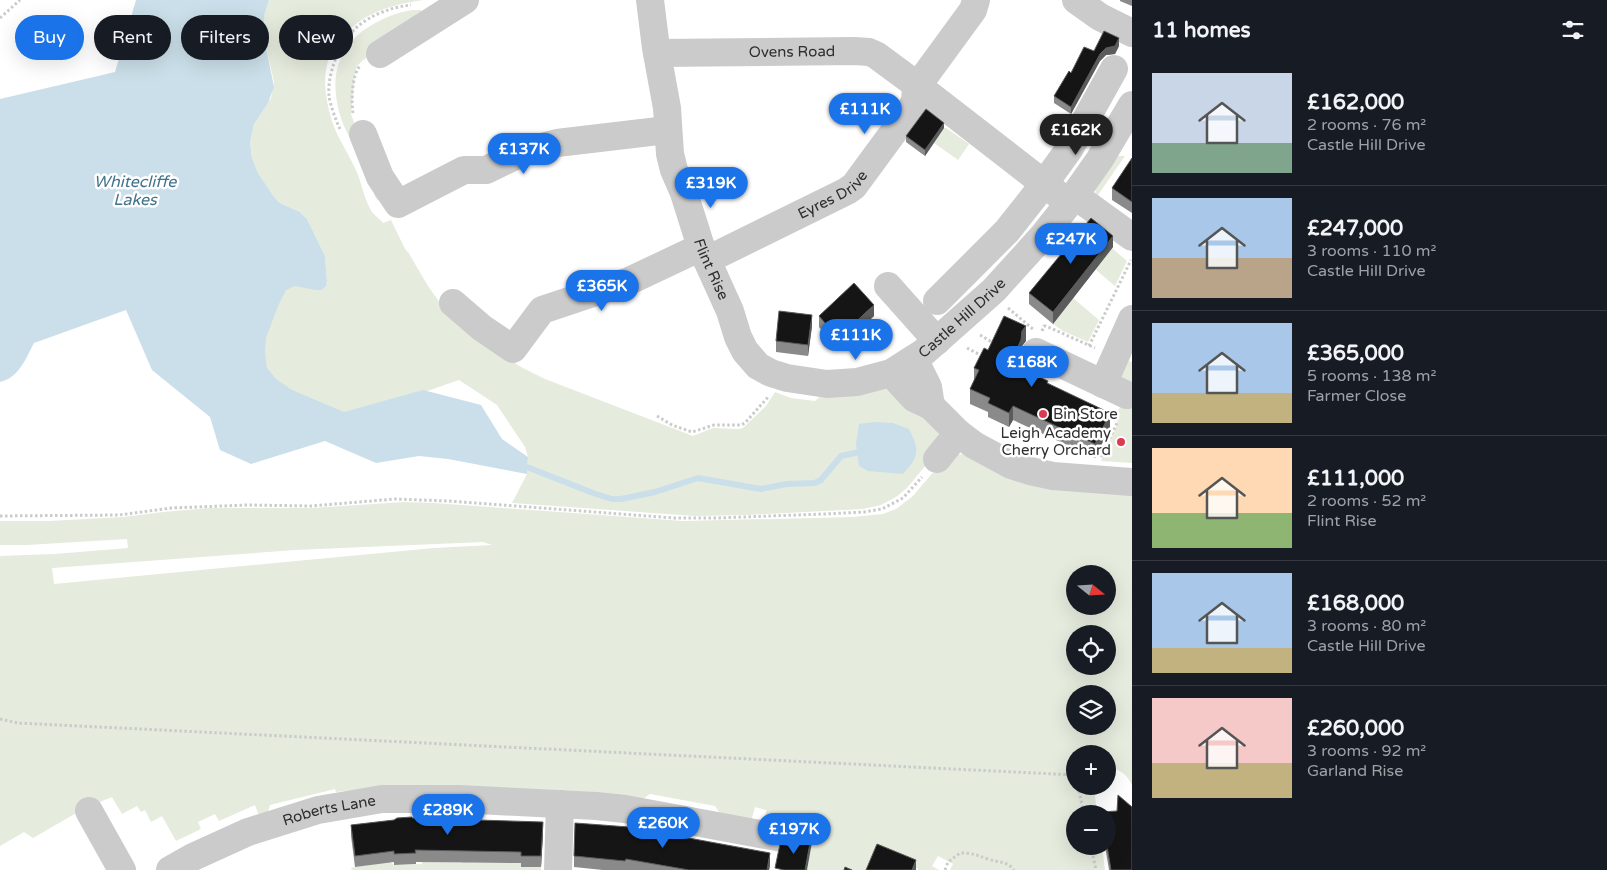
<!DOCTYPE html>
<meta charset="utf-8">
<style>
body{margin:0;font-family:"Varela Round",sans-serif;background:#242831;color:#f1f3f6;height:100vh;display:flex;flex-direction:column;font-size:19px;white-space:nowrap}
*{box-sizing:border-box;margin:0}
p{font-size:16px;color:#9ea1a6}
.icon{flex:none;width:28px;height:28px;fill:none;stroke:currentColor;stroke-width:2;stroke-linecap:round;stroke-linejoin:round}
.map{position:relative;flex:1;overflow:hidden}
.side{display:flex;flex-direction:column;background:#171b24;width:475px}
.side>*{flex:none}
.top-card{position:absolute;left:15px;top:15px;width:475px;height:45px;display:flex;gap:10px}
.needle{width:32px;rotate:108deg}
.tools{position:absolute;left:1066px;top:565px;display:grid;gap:10px}
.tools a{display:grid;place-items:center;width:50px;height:50px;border-radius:50%;background:#171b24;box-shadow:0 5px 20px #0002;font-size:25px}
.price{position:absolute;translate:-50% -42px;padding:0 11px;border-radius:18px;background:#1a73e8;color:#fff;font-size:16px;line-height:32px;filter:drop-shadow(0 1px 2px #0008)}
.price::after{content:'';position:absolute;left:50%;top:30px;width:15px;height:11px;margin-left:-8px;background:inherit;clip-path:polygon(0 0,100% 0,50% 100%)}
.price.active{background:#222;color:#fff}
ul{padding:0;list-style:none}
li{display:flex;align-items:center;gap:15px;height:125px;padding:0 20px}
li+li{border-top:1px solid #363941}
li span{display:grid;place-items:center;flex:none;width:140px;height:100px;border-radius:0px;color:#555}
li>.icon{margin-inline-start:auto}
span .icon{width:60px;height:60px;fill:#fffc;stroke-width:1}
li b{font-size:21px}
h2{display:flex;justify-content:space-between;align-items:center;height:60px;padding:0 20px;font-size:21px}
.chip{padding:0 18px;border-radius:22px;background:#171b24;box-shadow:0 5px 20px #0002;font-size:18px;line-height:45px}
.chip.active{background:#1a73e8;color:#fff}
main{display:flex;flex:1;min-height:0}
.map>svg:first-child{display:block}
.green{fill:#e5ebdd;fill-rule:evenodd}
.water{fill:#cadfe9}
.lines{fill:none;stroke-linecap:round;stroke-linejoin:round}
.stream{stroke:#cadfe9;stroke-width:6}
.path{stroke:#cbcbcb;stroke-width:3;stroke-dasharray:2.5 2.5;stroke-linecap:butt}
.minor{stroke:#cbcbcb;stroke-width:28}
.wall{fill:#8a8a8a}
.shaded-wall{fill:#5b5b5b}
.building{fill:#151515;stroke:#5b5b5b}
.poi-dot{fill:#db3b50;stroke:#fff;stroke-width:2}
.labels{text-anchor:middle;stroke-width:5;stroke-linejoin:round;paint-order:stroke}
.street-label{font-size:15px;fill:#2e2e2e;stroke:#fff}
.poi-label{font-size:15px;fill:#2e2e2e;stroke:#fff;text-anchor:start}
.water-label{font-size:16px;font-style:italic;fill:#41738b;stroke:#fff}
</style>
<main>
<div class="map">
<svg width="1132" height="870" viewBox="0 0 1132 870">
<rect width="100%" height="100%" fill="#fff"/>
<!-- green -->
<path class="green" d="M269,0H423C399,4 374,9 355,25C351,28 348,33 345,36C319,58 323,91 332,121C337,137 347,151 354,166C362,181 363,198 372,212C375,216 380,219 383,223L391,220L405,249L408,252L428,286L440,303L501,354L521,367L545,379L693,436L713,428L740,429L744,427L766,406L775,392L791,398L815,401L825,392L885,388L897,392L937,431L939,435L935,454L907,488L896,497L881,505L863,509L747,515L695,516L512,503L527,474L528,457L525,447L497,405L459,380L251,452L202,199L327,284V281L325,256L307,219L300,212L280,203L274,197L258,173L252,158L250,142L254,124L271,98L274,82L265,42L264,16Z
M413,10H421V12L375,52L362,61L357,66L355,72L351,114L383,202L376,199C371,186 368,172 362,160C356,148 349,138 344,126C329,89 332,51 367,28C381,19 396,12 413,10Z
M944,128H946L969,144L958,160L934,143Z
M1114,156H1125L1096,198L1095,187Z
M1112,248L1127,261L1115,286L1095,269Z
M1073,298L1099,320L1088,342L1063,331L1053,324Z
M1123,358L1132,362V463L1101,461L1118,423L1114,419L1122,403L1125,383L1121,377Z
M964,454L1132,492V785C1126,774 1121,769 1108,768V754H1075V786H1094L1097,814H1075V846H1102L1105,870H950L953,864L938,856L932,866L939,870H918V868L916,869L877,853L870,870H807L813,837H816L817,834L794,830L765,821L766,810L755,807L752,818L749,821L723,818L715,806L650,794L637,803L390,786L336,792L335,789L270,805L267,815L261,821L255,805L219,821L215,814L198,822L201,829L176,841L162,816L151,822L145,810L141,812L137,806L122,814L112,797L85,808L33,838L24,832L0,846V556L55,554L128,548L127,539L27,545H0V521H50L123,517L163,512L209,508H312L404,502L434,503L683,521L853,517L883,514L896,509L913,496L941,463L953,455ZM483,542L492,545L434,548L54,584L52,568L295,550ZM1075,574H1108V606H1075ZM1075,634H1108V666H1075ZM1075,694H1108V726H1075Z
M422,842L426,862L462,863L466,859L470,863H521L522,867H541V870H352L351,868L355,867L390,862L394,865L422,864Z"/>
<!-- water -->
<path class="water" d="M136,0H269L264,16L265,42L274,87L268,103L254,124L250,142L252,158L258,173L274,197L280,203L300,212L307,219L325,256L327,281L326,286L321,290H316L295,286L286,290L278,306L266,338L265,353L267,368L276,379L292,390L344,412L423,390L481,405L502,439L528,457L527,474L448,459L419,456L376,463L325,441L251,464L220,450L210,417L152,370L126,310L34,343C26,358 19,378 0,382V99L115,72Z
M874,422L893,423L909,429C920,451 919,456 903,474L868,471L859,466L856,444L859,424Z"/>
<g class="lines">
<!-- stream -->
<path class="stream" d="M527,467L593,493L612,499H621L655,492L698,478L761,489L787,484L815,483L821,480L841,456L864,451"/>
<!-- path -->
<path class="path" d="M0,18L20,0
M353,113C351,101 352,74 360,66
M340,129C336,121 330,104 329,96C327,74 339,44 355,29C369,15 392,7 411,5
M1008,308L1034,330
M1042,331L1044,326H1046L1095,348
M980,335L995,344
M1089,346L1131,260
M967,348L984,357
M657,416L672,425L692,432L714,425H741L745,423L769,396
M1101,457L1117,423L1114,419L1106,415
M0,516L119,515L171,508L247,505L311,506L395,499L449,501L674,518H716L824,514L864,512L882,509L903,498L922,477
M0,719L18,723L1075,775
M1078,786L1084,814
M1091,846L1096,870
M945,870L948,862L960,853C973,853 976,855 988,859C998,863 1006,860 1014,870"/>
<!-- minor -->
<g class="minor">
<path id="s1" d="M650,0L656,48L667,108L670,154L674,170L684,193L701,247L730,311L738,337L745,351L758,366L771,373L787,378L827,384L857,382L891,373L924,352L994,290L1042,237L1069,203L1100,159L1132,105"/>
<path d="M1076,0L1100,17L1132,33"/>
<path id="s2" d="M657,53L854,51L869,52L876,55L918,86L1069,203"/>
<path d="M380,54L465,0"/>
<path d="M363,134L380,177L398,204L464,170H486L526,151L557,143L667,130"/>
<path d="M1074,195L1132,237"/>
<path id="s3" d="M707,260L847,191L854,186L912,107L915,101L916,88L973,10L976,0"/>
<path d="M888,286L937,341"/>
<path d="M937,301L1007,231L1044,184L1070,148L1114,69"/>
<path d="M453,303L482,328L513,349L542,310L629,281L701,247"/>
<path d="M1036,352L1127,395"/>
<path d="M914,359L928,387L931,406"/>
<path d="M891,373L914,398L931,406L958,433L974,445L1011,465L1030,471L1053,476L1132,482"/>
<path d="M1103,384L1132,319"/>
<path d="M937,459L958,433"/>
<path d="M89,811L122,870"/>
<path id="s4" d="M170,870L193,857L248,832L318,810L382,799H458L596,806L625,809L793,840"/>
<path d="M558,870L560,804"/>
</g>
</g>
<!-- wall -->
<path class="wall" d="M1120,0H1132V6L1120,1Z
M1119,46L1115,54L1106,55L1100,61L1071,114L1054,103V96L1071,73L1094,51Z
M944,128L925,156L906,142V136Z
M1132,158V213L1112,200V188Z
M1113,247L1053,324L1029,304V293Z
M819,316H874L838,349L819,327Z
M812,326L808,356L776,352V341Z
M1026,341L1022,346L1021,354L1016,365L1048,384L1110,427L1095,458L1013,420L1009,427L988,417V412L970,404V389L974,380V368L988,350Z
M1117,811L1132,870H1109L1105,846H1108Z
M412,818L543,834L541,867H521V863L416,862V864L394,865V862L355,867L351,836V825Z
M574,856L770,865L769,870H603L574,867Z"/>
<!-- shaded-wall -->
<path class="shaded-wall" d="M1119,38V46L1115,54L1106,55L1100,61L1071,114V107L1100,54L1106,48Z
M944,123V128L925,156V150Z
M1113,236V247L1053,324V312Z
M874,305V316L838,349V338Z
M812,315V326L808,356V345Z
M1026,326V341L1022,346L1021,354L1010,377V363L1022,331Z
M1013,406V420L1009,427V413Z
M1110,413V427L1095,458V444Z
M543,822V834L541,867V856Z
M813,827V837L807,870H805Z
M770,853V865L769,870H767Z
M916,860V870H912Z"/>
<!-- building -->
<path class="building" d="M1104,31L1119,38L1115,46L1106,48L1100,54L1071,107L1054,96L1069,71L1071,73L1084,47L1094,51Z
M926,109L944,123L925,150L906,136Z
M1132,158V202L1112,188Z
M1091,218L1113,236L1053,312L1029,293Z
M854,283L874,305L838,338L819,316Z
M779,311L812,315L808,345L776,341Z
M1004,316L1026,326L1022,331L1021,340L1010,363L1048,381L1047,383L1110,413L1095,444L1013,406L1009,413L988,403L990,398L970,389L979,370L974,368L984,348L988,350Z
M1118,795L1132,807V870H1111L1107,846L1108,814H1102V812L1117,811Z
M412,817V818L543,822L541,856H521V852L415,850L416,853L394,854V851L355,856L351,825L394,820L397,818Z
M575,823L629,827L770,853L767,870H689L626,859L625,861L574,856Z
M808,826L813,827L805,870H784L775,868L780,844L790,846L799,845L805,840L808,834Z
M877,844L916,860L912,870H866Z
M845,867L852,870H844Z"/>
<!-- markers -->
<g class="poi-dot">
<circle cx="1043" cy="414" r="5"/>
<circle cx="1121" cy="442" r="5"/>
</g>
<g class="labels">
<!-- street labels -->
<g class="street-label">
<text dy="5" stroke="none"><textPath href="#s2" startOffset="135">Ovens Road</textPath></text>
<text dy="5" stroke="none"><textPath href="#s3" startOffset="142">Eyres Drive</textPath></text>
<text dy="5" stroke="none"><textPath href="#s1" startOffset="278">Flint Rise</textPath></text>
<text dy="5" stroke="none"><textPath href="#s1" startOffset="614">Castle Hill Drive</textPath></text>
<text dy="5" stroke="none"><textPath href="#s4" startOffset="171">Roberts Lane</textPath></text>
</g>
<!-- poi labels -->
<g class="poi-label">
<text x="1053" y="419">Bin Store</text>
<text x="1111" y="438" text-anchor="end">Leigh Academy<tspan x="1111" dy="17">Cherry Orchard</tspan></text>
</g>
<!-- water labels -->
<g class="water-label">
<text x="135" y="187">Whitecliffe<tspan x="135" dy="18">Lakes</tspan></text>
</g>
</g>
</svg>
<div class="tools">
<a><svg class="needle" viewBox="-14 -14 28 28"><path d="M0-13l5 13h-10z" fill="#e53935"/><path d="M0 13l5-13h-10z" fill="#9ea1a6"/></svg></a>
<a><svg class="icon" aria-label="locate" viewBox="0 0 24 24"><circle cx="12" cy="12" r="6"/><path d="M12 2v4M12 18v4M2 12h4M18 12h4"/></svg></a>
<a><svg class="icon" aria-label="layers" viewBox="0 0 24 24"><path d="M12 4l9 5-9 5-9-5zM3 14l9 5 9-5"/></svg></a>
<a>+</a>
<a>−</a>
</div>
<b class="price" style="left:865px;top:135px">£111K</b>
<b class="price active" style="left:1076px;top:156px">£162K</b>
<b class="price" style="left:524px;top:175px">£137K</b>
<b class="price" style="left:711px;top:209px">£319K</b>
<b class="price" style="left:1071px;top:265px">£247K</b>
<b class="price" style="left:602px;top:312px">£365K</b>
<b class="price" style="left:856px;top:361px">£111K</b>
<b class="price" style="left:1032px;top:388px">£168K</b>
<b class="price" style="left:448px;top:836px">£289K</b>
<b class="price" style="left:663px;top:849px">£260K</b>
<b class="price" style="left:794px;top:855px">£197K</b>
<div class="top-card">
<a class="chip active">Buy</a>
<a class="chip">Rent</a>
<a class="chip">Filters</a>
<a class="chip">New</a>
</div>
</div>
<section class="side">
<h2>11 homes<svg class="icon" aria-label="filters" viewBox="0 0 24 24"><path d="M4 7h16M4 17h16"/><circle cx="9" cy="7" r="2"/><circle cx="15" cy="17" r="2"/></svg></h2>
<ul>
<li><span style="background:linear-gradient(#c9d6e8 70%,#7fa58c 0)"><svg class="icon" aria-label="home" viewBox="0 0 24 24"><path d="M3 11l9-7 9 7M6 9v11h12V9"/></svg></span><div><b>£162,000</b><p>2 rooms · 76 m²</p><p>Castle Hill Drive</p></div></li>
<li><span style="background:linear-gradient(#a9c7e8 60%,#b9a48a 0)"><svg class="icon" aria-label="home" viewBox="0 0 24 24"><path d="M3 11l9-7 9 7M6 9v11h12V9"/></svg></span><div><b>£247,000</b><p>3 rooms · 110 m²</p><p>Castle Hill Drive</p></div></li>
<li><span style="background:linear-gradient(#a9c7e8 70%,#c2b280 0)"><svg class="icon" aria-label="home" viewBox="0 0 24 24"><path d="M3 11l9-7 9 7M6 9v11h12V9"/></svg></span><div><b>£365,000</b><p>5 rooms · 138 m²</p><p>Farmer Close</p></div></li>
<li><span style="background:linear-gradient(#ffd9b3 65%,#8fb573 0)"><svg class="icon" aria-label="home" viewBox="0 0 24 24"><path d="M3 11l9-7 9 7M6 9v11h12V9"/></svg></span><div><b>£111,000</b><p>2 rooms · 52 m²</p><p>Flint Rise</p></div></li>
<li><span style="background:linear-gradient(#a9c7e8 75%,#c2b280 0)"><svg class="icon" aria-label="home" viewBox="0 0 24 24"><path d="M3 11l9-7 9 7M6 9v11h12V9"/></svg></span><div><b>£168,000</b><p>3 rooms · 80 m²</p><p>Castle Hill Drive</p></div></li>
<li><span style="background:linear-gradient(#f6c9c9 65%,#c2b280 0)"><svg class="icon" aria-label="home" viewBox="0 0 24 24"><path d="M3 11l9-7 9 7M6 9v11h12V9"/></svg></span><div><b>£260,000</b><p>3 rooms · 92 m²</p><p>Garland Rise</p></div></li>
</ul>
</section>
</main>
